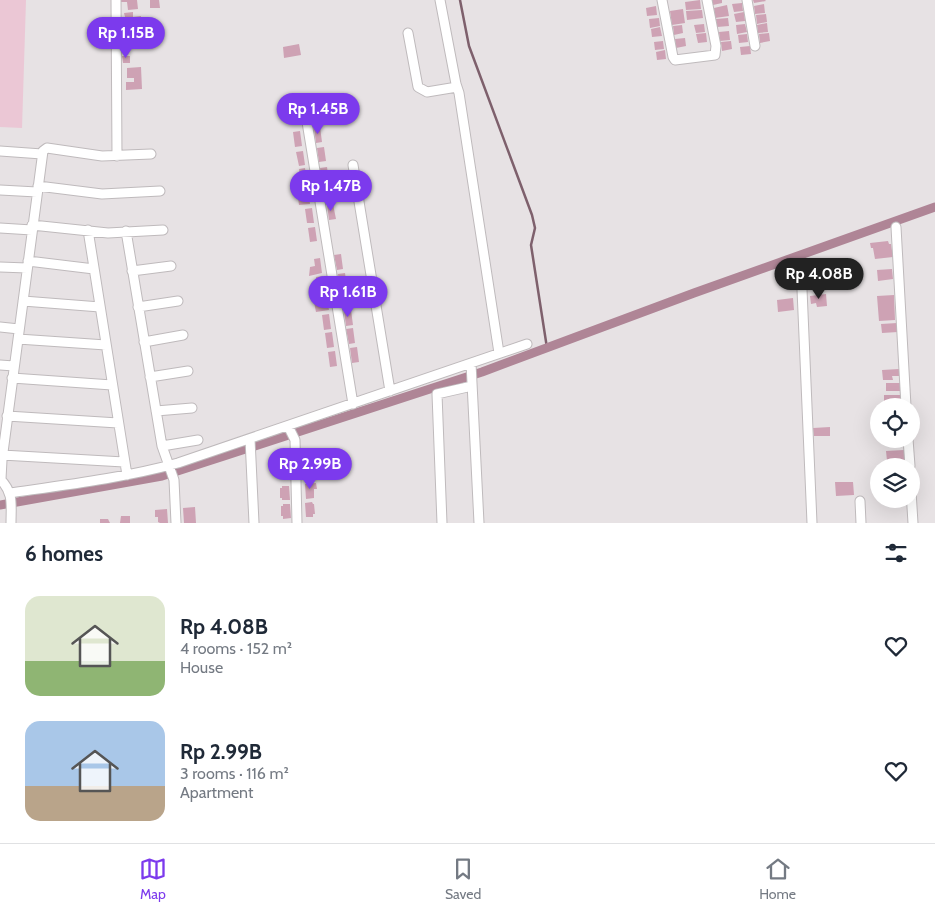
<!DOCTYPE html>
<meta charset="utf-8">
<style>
body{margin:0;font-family:Cabin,sans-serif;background:#f2f2f3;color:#1f2937;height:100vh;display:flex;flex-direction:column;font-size:19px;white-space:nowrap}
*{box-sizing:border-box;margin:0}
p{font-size:16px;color:#747a83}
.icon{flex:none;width:28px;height:28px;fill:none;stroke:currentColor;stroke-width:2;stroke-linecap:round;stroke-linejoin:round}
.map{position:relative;height:523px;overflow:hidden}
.drawer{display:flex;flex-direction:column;background:#fff;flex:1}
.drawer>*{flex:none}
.controls{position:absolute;left:870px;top:398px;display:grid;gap:10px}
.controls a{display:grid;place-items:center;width:50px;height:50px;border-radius:50%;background:#fff;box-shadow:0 5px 20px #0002;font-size:25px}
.price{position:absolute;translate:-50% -42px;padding:0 11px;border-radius:18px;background:#7c3aed;color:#fff;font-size:16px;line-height:32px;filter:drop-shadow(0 1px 2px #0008)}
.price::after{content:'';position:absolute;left:50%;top:30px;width:15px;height:11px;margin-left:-8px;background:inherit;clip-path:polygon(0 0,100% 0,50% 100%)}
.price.selected{background:#222;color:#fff}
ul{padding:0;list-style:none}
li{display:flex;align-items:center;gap:15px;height:125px;padding:0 25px}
li span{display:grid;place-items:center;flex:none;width:140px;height:100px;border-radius:15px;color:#555}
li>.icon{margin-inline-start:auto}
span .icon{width:60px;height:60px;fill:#fffc;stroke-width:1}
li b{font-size:21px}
h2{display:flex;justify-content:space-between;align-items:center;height:60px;padding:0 25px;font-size:21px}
.tab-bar{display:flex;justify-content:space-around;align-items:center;height:70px;border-top:1px solid #e0e1e3;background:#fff;font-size:14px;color:#747a83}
.tab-bar a{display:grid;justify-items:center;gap:2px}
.tab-bar .selected{color:#7c3aed}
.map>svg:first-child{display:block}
.green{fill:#ebc7d5}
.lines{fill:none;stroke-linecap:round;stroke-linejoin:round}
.stream{stroke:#7e606c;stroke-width:2.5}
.canal{stroke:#af8596;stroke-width:9}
.building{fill:#cea2b4}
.street-casing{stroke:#bfbabc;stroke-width:11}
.street{stroke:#fff;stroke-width:9}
</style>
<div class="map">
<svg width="935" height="523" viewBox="0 0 935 523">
<rect width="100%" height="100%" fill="#e7e2e4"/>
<!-- green -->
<path class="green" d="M0,0H26L22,128L0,127Z"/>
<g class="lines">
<!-- stream -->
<path class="stream" d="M460,0L469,46L532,215L535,228L531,245L547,348"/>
<!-- canal -->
<path class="canal" d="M0,505L162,476L224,456L482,372L694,293L935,207"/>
</g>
<!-- building -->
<path class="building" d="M121,0H137L138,9L128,10L127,2H121Z
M150,0H159L160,8H150Z
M700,0L701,9L686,10L685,2Z
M712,0H722V3L713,5Z
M753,0H765L766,1L754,3Z
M742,3L743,11L734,12L732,4Z
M764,4L765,13L755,14L754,6Z
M727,5L729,16L715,18L714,8Z
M656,6L657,15L647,16L646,8Z
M683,9L685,23L672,25L670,11Z
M702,10L703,18L687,20L686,11Z
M133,12V17L141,16V25L122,26L121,17H125L124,13Z
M744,12L745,21L736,22L734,14Z
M766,14L767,22L757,24L756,15Z
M659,18L660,26L650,28L649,19Z
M728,18L729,26L717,27L716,19Z
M767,23L768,32L758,33L757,25Z
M704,24L705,32L696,33L694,25Z
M745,24L747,32L737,34L736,25Z
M682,25L683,33L674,35L673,26Z
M660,27L662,36L652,37L651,29Z
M729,31L730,40L720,41L719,32Z
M706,33L707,42L698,43L696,34Z
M769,33L770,41L760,43L759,34Z
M747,34L748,42L739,43L738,35Z
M685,38L686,46L676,48L675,39Z
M663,41L664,49L655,50L654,42Z
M731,41L732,49L722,51L721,42Z
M299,44L301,55L284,58L283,47Z
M750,46L751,54L741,55L740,47Z
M665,50L666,59L657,60L656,52Z
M122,56H130V63H123Z
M141,67L142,89L126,90V82H134V78H127V68Z
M311,101L312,116L294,118L293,103Z
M320,127L322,142L316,143L314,128Z
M300,131L302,146L295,147L293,132Z
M324,147L326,161L319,162L317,148Z
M303,151L305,165L299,166L296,152Z
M327,167L329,182L322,183L320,168Z
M305,168L307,183L301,184L299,169Z
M330,185L332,200L325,201L323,186Z
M308,189L310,204L299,205L298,198L302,197L301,190Z
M333,204L336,219L329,220L327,205Z
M312,208L314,223H307L305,209Z
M315,227L317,241L310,242L308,228Z
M888,241L889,244H891L893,257L875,259L873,248H871L870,243Z
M341,254L343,269L337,270L334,255Z
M320,258L322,273L309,276L310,267L315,266L314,259Z
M892,269L893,279L878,281L877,270Z
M345,273L347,288L340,289L338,274Z
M323,276L325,291L318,292L316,277Z
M348,291L350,306L344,307L341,292Z
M826,294L827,306L817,307L816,303L811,304L810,296Z
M326,295L329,310L316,312L313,297Z
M894,295L895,320L879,321L877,296Z
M793,298L794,310L778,312L777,300Z
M351,310L353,325L346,326L344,311Z
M329,314L331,329L324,330L322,315Z
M897,323L898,332L882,333L881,324Z
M353,328L355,343L349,344L346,329Z
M332,332L334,347L327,348L325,333Z
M357,347L359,362L352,363L350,348Z
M335,351L337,366L330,367L328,352Z
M899,369L900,376H892L893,380H883L882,370Z
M886,383H900V391H886Z
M884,395H901L900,405L884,404Z
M830,427V436H814L813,428Z
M904,450V460L887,461L886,451Z
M904,464V466H890V465Z
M835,482H853L854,495L836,496Z
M316,483L317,489H314V498L306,499L305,484Z
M282,486H289L290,500H282V498H280V488H282Z
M312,502L313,504H314L315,514H313V517H306L305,503Z
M283,504H290L291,518L283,519V516H281V506H283Z
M195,507L196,523H184L183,508Z
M167,509L168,523H160L158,522V517H155V510Z
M121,516H130V523H120Z
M100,519H108L110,523H100Z"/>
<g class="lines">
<!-- street casing -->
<g class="street-casing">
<path id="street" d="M116,0L117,156
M440,0L456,84L459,93L499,353
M662,0L673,57L675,60L715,55L716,46L707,0
M747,0L755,46
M408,33L418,87L427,92L457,87
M307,122L353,404
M0,151L42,154
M353,165L390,391
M38,186L102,194L160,191
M0,190L37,192
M32,225L108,233L163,230
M896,227L906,406
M0,228L32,230
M88,230L127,475
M126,231L162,446L174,480L176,523
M28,261L94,269
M801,266L812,523
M0,267L27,268
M132,271L171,266
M23,301L100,307
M138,307L178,301
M0,327L19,329
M18,339L106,345
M144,342L183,335
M471,363L479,523
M0,365L14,366
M150,377L188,371
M12,378L112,385
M156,411L192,408
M7,416L118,423
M288,426L295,440L297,523
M250,439L254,523
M908,439L910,466
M162,446L198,440
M2,455L124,462
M0,479C14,493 11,505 11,523
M1,479L2,460L43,151L47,148L102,156L151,154
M911,491L913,523
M10,493C66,485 124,478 178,463L527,344
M860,501L861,523
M442,523L437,394L472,386"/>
</g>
<!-- street -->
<use href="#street" class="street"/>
</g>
</svg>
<div class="controls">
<a><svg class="icon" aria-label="locate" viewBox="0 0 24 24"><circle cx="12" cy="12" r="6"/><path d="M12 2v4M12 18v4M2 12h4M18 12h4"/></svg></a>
<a><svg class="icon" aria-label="layers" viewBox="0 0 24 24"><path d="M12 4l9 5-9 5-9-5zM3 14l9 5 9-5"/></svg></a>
</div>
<b class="price" style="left:126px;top:59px">Rp 1.15B</b>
<b class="price" style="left:318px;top:135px">Rp 1.45B</b>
<b class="price" style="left:331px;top:212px">Rp 1.47B</b>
<b class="price selected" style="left:819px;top:300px">Rp 4.08B</b>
<b class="price" style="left:348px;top:318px">Rp 1.61B</b>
<b class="price" style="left:310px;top:490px">Rp 2.99B</b>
</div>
<section class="drawer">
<h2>6 homes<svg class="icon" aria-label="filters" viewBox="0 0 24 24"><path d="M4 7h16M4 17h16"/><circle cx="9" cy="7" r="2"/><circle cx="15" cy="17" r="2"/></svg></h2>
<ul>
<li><span style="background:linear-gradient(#dfe7d0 65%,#8fb573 0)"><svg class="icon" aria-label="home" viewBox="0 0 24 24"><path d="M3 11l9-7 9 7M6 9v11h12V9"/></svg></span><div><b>Rp 4.08B</b><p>4 rooms · 152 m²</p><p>House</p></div><svg class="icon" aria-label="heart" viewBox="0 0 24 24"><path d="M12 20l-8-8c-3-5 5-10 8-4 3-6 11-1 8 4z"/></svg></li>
<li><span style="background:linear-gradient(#a9c7e8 65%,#b9a48a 0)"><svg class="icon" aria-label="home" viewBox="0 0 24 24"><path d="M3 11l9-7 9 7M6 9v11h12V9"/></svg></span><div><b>Rp 2.99B</b><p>3 rooms · 116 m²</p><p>Apartment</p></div><svg class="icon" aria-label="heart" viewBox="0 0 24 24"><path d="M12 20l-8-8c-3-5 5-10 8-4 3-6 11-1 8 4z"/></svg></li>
</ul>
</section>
<nav class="tab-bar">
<a class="selected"><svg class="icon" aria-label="map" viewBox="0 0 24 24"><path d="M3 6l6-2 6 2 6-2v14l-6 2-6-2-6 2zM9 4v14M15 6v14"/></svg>Map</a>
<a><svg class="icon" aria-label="saved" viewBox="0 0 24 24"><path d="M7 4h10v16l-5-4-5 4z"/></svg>Saved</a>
<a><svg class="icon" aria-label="home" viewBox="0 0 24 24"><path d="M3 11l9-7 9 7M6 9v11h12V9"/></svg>Home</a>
</nav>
